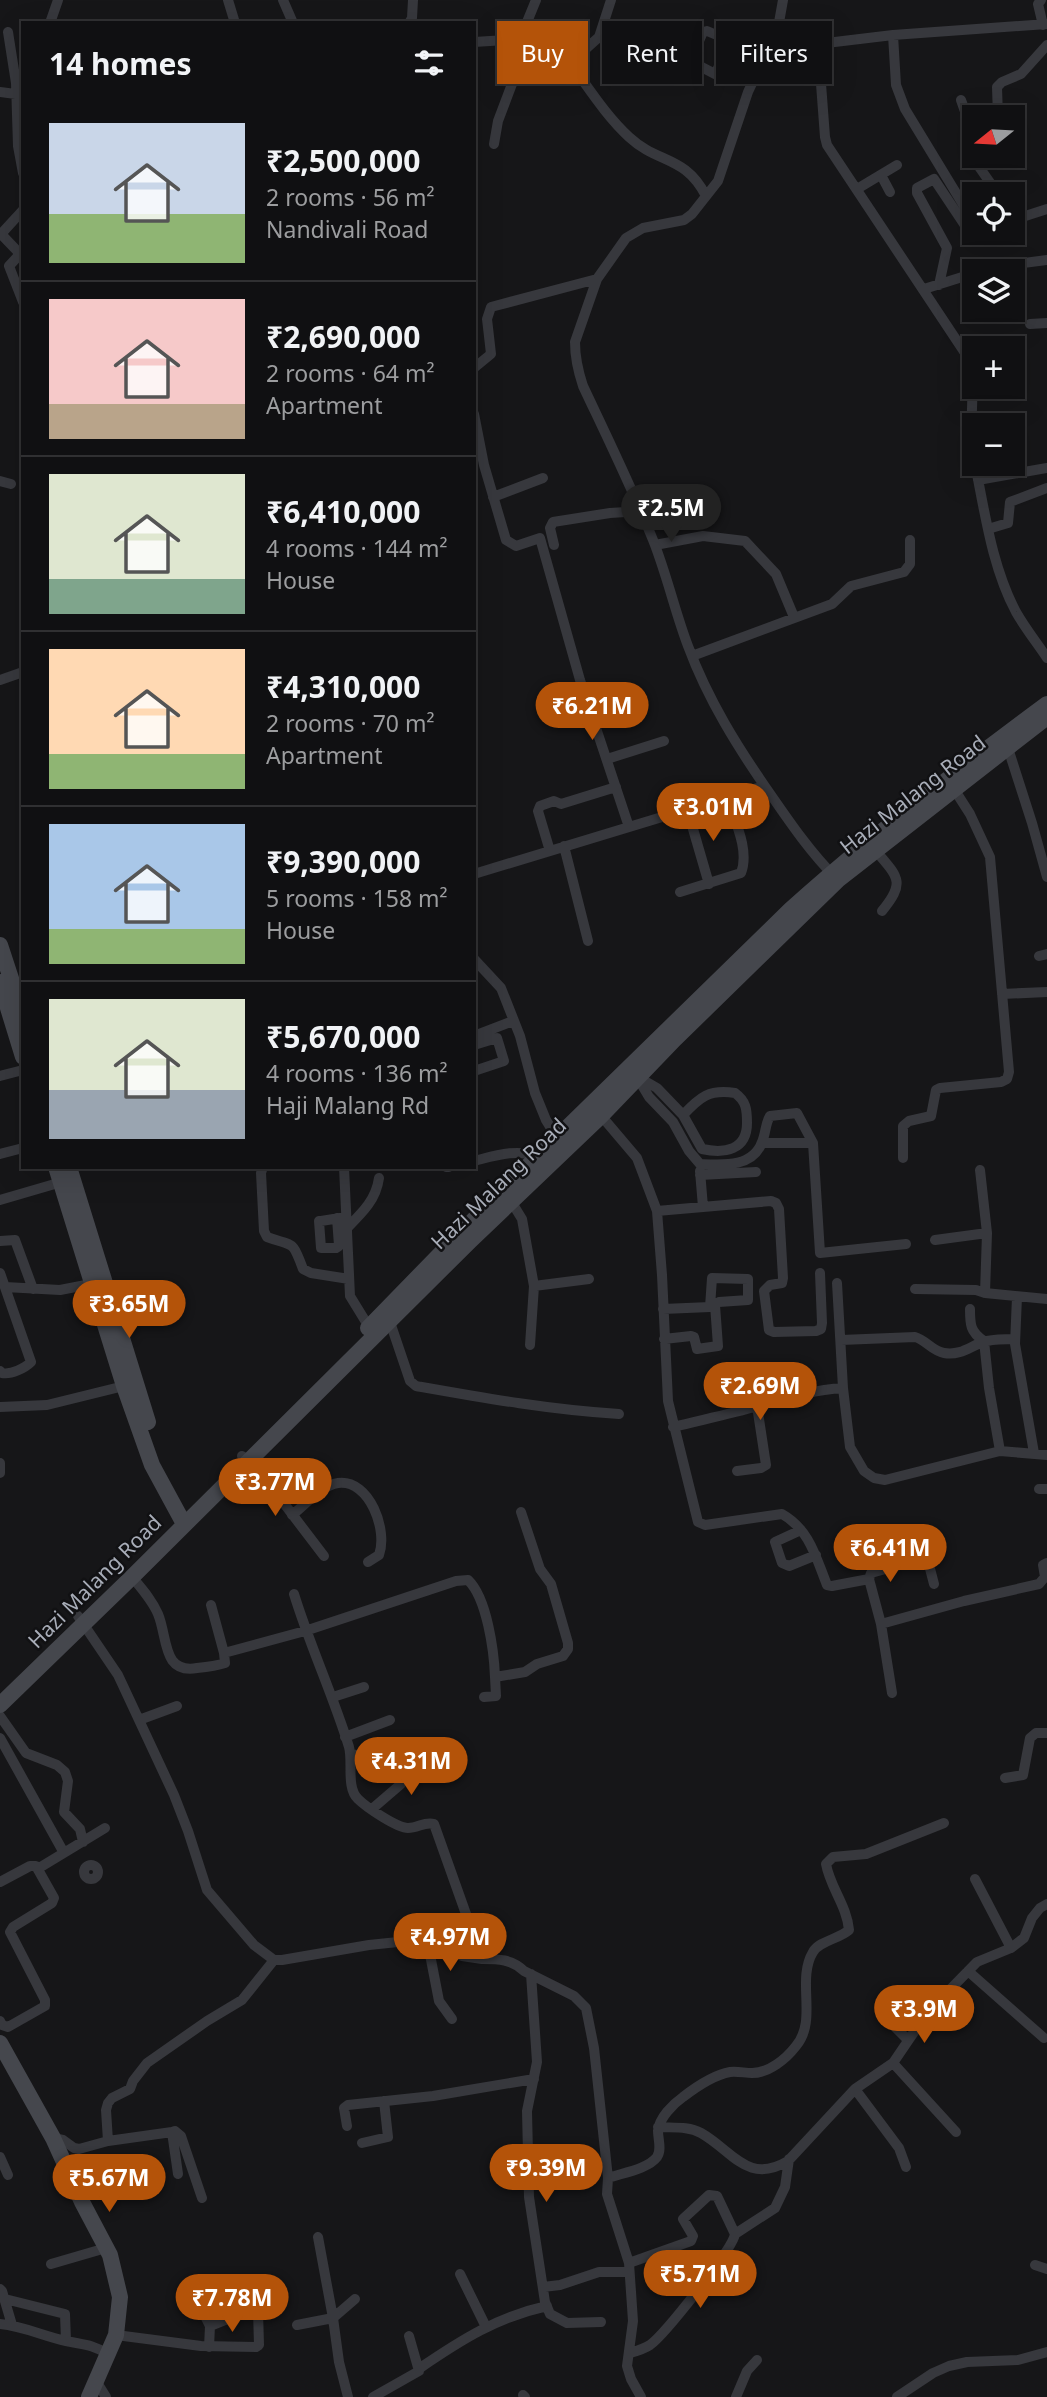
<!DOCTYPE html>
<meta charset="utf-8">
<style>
body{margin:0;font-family:"Noto Sans",sans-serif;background:#1e1e20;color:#f1f3f6;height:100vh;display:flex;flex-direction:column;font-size:26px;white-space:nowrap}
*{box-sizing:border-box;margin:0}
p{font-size:23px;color:#9c9d9f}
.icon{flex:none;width:38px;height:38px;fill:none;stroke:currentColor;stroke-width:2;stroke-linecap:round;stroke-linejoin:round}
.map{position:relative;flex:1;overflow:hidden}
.sheet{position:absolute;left:21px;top:21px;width:455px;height:1148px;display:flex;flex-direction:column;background:#101012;border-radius:0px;box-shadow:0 7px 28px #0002,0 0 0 2px #303032}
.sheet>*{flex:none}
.banner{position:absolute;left:497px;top:21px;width:444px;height:63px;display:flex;gap:14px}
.needle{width:46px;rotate:252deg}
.tools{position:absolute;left:962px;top:105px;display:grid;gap:14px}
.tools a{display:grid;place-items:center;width:63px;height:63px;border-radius:0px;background:#101012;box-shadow:0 7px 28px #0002,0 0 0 2px #303032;font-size:35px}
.price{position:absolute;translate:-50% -60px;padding:0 16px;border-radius:24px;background:#b45309;color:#fff;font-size:23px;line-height:46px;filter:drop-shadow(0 2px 4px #0008)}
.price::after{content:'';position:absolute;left:50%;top:42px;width:21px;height:16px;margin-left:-10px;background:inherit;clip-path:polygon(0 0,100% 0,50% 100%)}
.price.on{background:#222;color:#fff}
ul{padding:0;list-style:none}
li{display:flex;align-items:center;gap:21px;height:175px;padding:0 28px}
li+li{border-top:2px solid #303032}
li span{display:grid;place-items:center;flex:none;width:196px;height:140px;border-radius:0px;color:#555}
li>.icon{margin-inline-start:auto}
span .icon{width:84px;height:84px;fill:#fffc;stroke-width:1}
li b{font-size:30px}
h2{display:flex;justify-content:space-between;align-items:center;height:84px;padding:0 28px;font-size:30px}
.chip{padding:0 24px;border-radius:0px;background:#101012;box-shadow:0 7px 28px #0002,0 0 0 2px #303032;font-size:24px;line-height:63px}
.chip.on{background:#b45309;color:#fff}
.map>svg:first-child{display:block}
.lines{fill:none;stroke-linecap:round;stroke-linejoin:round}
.street-tunnel{stroke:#333438;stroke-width:10;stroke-dasharray:10 5;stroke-linecap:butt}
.street{stroke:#37383d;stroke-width:10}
.secondary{stroke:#45474d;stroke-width:16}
.labels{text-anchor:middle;stroke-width:5;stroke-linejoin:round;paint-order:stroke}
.street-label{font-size:21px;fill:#a8adb8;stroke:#111113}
</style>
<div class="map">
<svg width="1047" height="2397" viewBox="0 0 1047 2397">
<rect width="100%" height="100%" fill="#161618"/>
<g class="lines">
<!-- street-tunnel -->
<path class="street-tunnel" d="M786,83L788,51"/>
<!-- street -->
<path class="street" d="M228,0L235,23
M283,0L293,23
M783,0L778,28L748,92L718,181L692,214L684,220L643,228L626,238L597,279L575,342C575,358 578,371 583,386C607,437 632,488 653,540C667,575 675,612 688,646C708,700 738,748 771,795C791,824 811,853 836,878
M1041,0L1038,4L1043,25
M50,23L58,0
M409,23L412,18L413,0
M8,32L16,83L18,146L23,173
M893,35L896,85L905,109L967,211L975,216
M732,41L715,74L690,61L703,32L707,31L765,55
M474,42L520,39L548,50L570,63C588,87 606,116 629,137C658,164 685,155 706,196
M770,44H818L893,35L1047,24
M818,44L825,137L827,145L965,353L973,375L971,442L975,462
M570,63L599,37L611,0
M747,65L753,50
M0,92L23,95
M961,100L967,117L975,161L998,194
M998,117L997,87L1002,82L1021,74L1047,45
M494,144L498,121L512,84L520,39L536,0
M881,175L890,192
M857,189L897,165
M23,210L3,232L2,235L23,257
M1013,220L1047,209
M20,254L9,266L23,302
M980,271L992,267L1047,260
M939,285L947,248L917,193V188L934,179L968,230L975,231
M924,289L975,273
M1030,324L1047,323
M474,368L491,354L487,319L491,307L597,279
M474,414L484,465L506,540L516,546L540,538L580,680L629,827
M975,464C985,513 992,567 1016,612C1025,628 1037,643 1047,658
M978,480L1047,468
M0,481L11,484
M493,497L543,478
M988,529L1008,523L1010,502L1047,488
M554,545L550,528L553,522L610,513L642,511
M655,545L703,536L745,541L776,574L794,617
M692,656L832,604L851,586L904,572L910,564V540
M0,680L23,672
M1006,742L1032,823L1047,877
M607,759L664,741
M564,846L588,941
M550,851L538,811L540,806L554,801L561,804L616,787
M876,851C898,877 906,882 882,911
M474,874L764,786
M709,884L691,822L731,809
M680,892L741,873C750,850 734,819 727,797
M1039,956L1047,954
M474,959L501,988L520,1036L535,1093L546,1120L559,1141
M1002,994L1047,992
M474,1036L513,1021
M474,1045L497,1038L504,1061L474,1071
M0,1076L23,1070
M637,1077L649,1097L673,1122L689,1151L700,1164C722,1165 753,1168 762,1142C766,1133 765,1124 770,1116L797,1113L813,1143L820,1253L906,1244
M638,1077L657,1088L683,1115L702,1149C725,1154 747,1150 747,1123C747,1109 746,1101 735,1093C709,1089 700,1097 683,1115
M598,1112L637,1158L657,1211L662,1275L668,1401L698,1522L705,1525L782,1514C810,1530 816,1558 827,1585L832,1586L869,1579
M762,1143H813
M0,1154L23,1148
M903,1158V1126L909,1121L931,1116L936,1090L940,1088L1001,1082L1007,1079L1009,1072L990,857L970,814L954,789
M474,1161C494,1156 518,1148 537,1157
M263,1167L261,1173L264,1231L267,1237C294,1247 292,1239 303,1269L311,1273L349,1279
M344,1167L350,1296L369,1327
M446,1167H449
M980,1170L987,1233L985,1293
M700,1171L703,1207
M700,1175L756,1172
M0,1200L65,1181
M511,1201L522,1219L534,1286L530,1345
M657,1211L771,1201L776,1203L779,1209L783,1278L782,1283L770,1285L764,1291L769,1330L774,1332L816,1331L821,1329L822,1323L820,1273
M337,1218L339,1246L336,1248H321L319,1221H321L346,1217
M347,1228C362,1213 376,1200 379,1178
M935,1240L987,1233
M0,1241L15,1240L33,1289
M0,1273L31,1362C25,1368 11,1375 2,1373L0,1371
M837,1283L843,1388L850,1447L864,1471L874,1478L885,1480L1000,1451L989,1388L984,1341C970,1332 970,1324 970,1309
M534,1286L589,1279
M5,1287L60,1290L91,1284
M915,1289L976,1290L985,1293L1047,1299
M1017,1297L1015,1344L1034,1453
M663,1309L710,1307L719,1302L748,1300V1279L712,1278L710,1307
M386,1318L390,1322L410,1381L416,1386C484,1398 551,1410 619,1414
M664,1339L691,1336L694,1337L697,1349L718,1346L715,1305
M841,1340L915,1337C926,1340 932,1351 944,1353C963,1356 972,1344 987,1341C996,1339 1006,1339 1015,1339
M0,1407L47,1405L124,1386
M673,1427C701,1420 730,1414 758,1406C787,1398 813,1390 843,1388
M1000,1451L1047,1455
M242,1456L276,1493L324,1556
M0,1463V1473
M737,1471L761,1468L766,1465L757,1406
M1039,1489H1047
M276,1493L309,1467
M292,1515C305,1505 322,1485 338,1483C370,1479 388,1531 379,1555L368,1562
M801,1530L775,1542L782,1563L789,1566L816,1555
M132,1577C142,1589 152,1600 158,1614C168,1638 162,1674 197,1668C207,1667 216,1666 225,1663L224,1653L211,1605
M294,1594C310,1646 333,1695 349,1747C353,1761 346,1788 358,1799C366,1807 397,1828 408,1828C418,1828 425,1821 434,1824L482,1959C498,1959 512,1959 524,1971L574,1996L586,2008L594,2048L608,2178
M78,1616L118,1675L174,1795L188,1831L207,1890L254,1945L274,1960H282L369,1945L427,1939L462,1956L482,1959
M881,1624L869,1579L871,1573L925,1558L928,1561L934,1584
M224,1653L305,1631L456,1581L468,1580C487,1598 494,1651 495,1677L525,1672L537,1664L563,1656L568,1649V1643L551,1584L540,1569L521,1512
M892,1693L881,1624L964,1601L1039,1584L1045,1577L1043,1565L1047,1563
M333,1697L364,1687
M484,1697L496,1696L495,1677
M0,1716L26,1753L57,1765L65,1772L68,1781L64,1812L80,1829L83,1842
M139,1720L177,1706
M345,1737L390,1720
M0,1738L64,1853
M350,1753L385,1765L409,1759
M1005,1778L1023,1775L1030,1738L1036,1733H1047
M372,1809L401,1784L400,1761
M84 1872a7 7 0 1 1 14 0a7 7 0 1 1-14 0Z
M39,1868L105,1828
M975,1879L1011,1948
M0,1882L30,1866H36L54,1898L52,1903L13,1927L10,1932L45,2000V2006L8,2027L2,2025L0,2021
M968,1971L1044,2038
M531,1974L537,2062L527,2111L529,2197L545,2302L550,2314L567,2323L601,2322
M882,2014L908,2040
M452,2019L439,2001L427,1939L436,1929L469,1918
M893,2063L956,2132
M855,2089L893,2063L927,2013L977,1962L1011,1948L1024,1938L1032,1918L1040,1908L1047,1904
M347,2126L344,2108L348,2105L433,2096L534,2079
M658,2127C673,2128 688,2126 701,2133C733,2151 747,2185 788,2161L855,2089L899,2148L906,2167
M172,2132L175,2131L181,2136L202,2198
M53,2138L63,2140L74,2148L79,2149L108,2141L172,2132L178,2174
M108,2141L106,2110L108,2103L112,2098L130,2089L133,2081L147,2063L207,2021L242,2000L274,1960
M362,2143L388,2137L384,2101
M511,2152H528
M0,2157L8,2175
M629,2263L691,2241L693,2236L683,2219L709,2195L717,2196L735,2234
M51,2264L106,2248
M1035,2265L1047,2269
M460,2274L486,2327
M543,2287L560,2285L599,2272H628
M0,2289L2,2291L12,2325
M5,2299L65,2314L66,2341
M206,2318L210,2326L209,2347
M0,2324C23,2326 43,2336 66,2341C84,2345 91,2344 108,2354
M297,2325L333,2318L318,2237
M116,2335L201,2346L256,2347L259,2345L258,2311L255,2308L210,2326
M630,2353C637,2351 644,2349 650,2345C664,2335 733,2249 735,2234L775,2208L785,2187L789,2159
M420,2368C461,2340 497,2317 547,2306
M96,2381L106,2397
M523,2395L525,2397
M348,2397L339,2362L333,2318L355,2299
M373,2397L419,2371L409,2336
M641,2397L631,2379L627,2366L633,2321L629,2263L607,2194L608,2178C622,2173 648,2169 657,2157C662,2150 658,2139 658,2131C659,2118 673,2104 683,2097C696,2087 713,2075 730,2072C737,2071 745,2073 752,2073C769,2073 786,2059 796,2046C818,2020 796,1980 813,1952C819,1941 839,1939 849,1930C847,1906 830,1887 826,1864L833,1857L866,1854L944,1823
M736,2397L747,2371L757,2360
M897,2397L933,2373L949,2366L967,2362L1018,2360L1047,2352"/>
<!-- secondary -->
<path class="secondary" d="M0,945L23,1015
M0,982L23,1057
M56,1167L124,1386L152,1465L184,1524
M69,1167L148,1422
M368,1328L487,1206L790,910C872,836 959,769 1047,704
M0,1705L132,1577L470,1241L601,1116L675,1039L838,880L1047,717
M0,2043L53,2138L82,2202L110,2255L120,2297L116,2335L89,2397"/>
</g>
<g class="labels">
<!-- street labels -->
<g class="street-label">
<text transform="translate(913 795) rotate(-38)" y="7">Hazi Malang Road</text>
<text transform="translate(499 1184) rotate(-44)" y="7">Hazi Malang Road</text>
<text transform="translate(95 1582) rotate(-45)" y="7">Hazi Malang Road</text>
</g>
</g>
</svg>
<div class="tools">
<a><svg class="needle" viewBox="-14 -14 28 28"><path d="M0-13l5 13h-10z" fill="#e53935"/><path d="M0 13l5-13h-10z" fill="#9c9d9f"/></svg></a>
<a><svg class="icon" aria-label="locate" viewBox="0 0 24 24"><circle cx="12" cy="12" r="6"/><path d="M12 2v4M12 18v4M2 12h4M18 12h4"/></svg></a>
<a><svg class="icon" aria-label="layers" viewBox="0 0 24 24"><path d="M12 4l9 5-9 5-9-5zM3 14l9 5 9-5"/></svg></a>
<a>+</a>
<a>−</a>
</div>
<b class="price on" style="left:671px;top:544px">₹2.5M</b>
<b class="price" style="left:592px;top:742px">₹6.21M</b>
<b class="price" style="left:713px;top:843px">₹3.01M</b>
<b class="price" style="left:129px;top:1340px">₹3.65M</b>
<b class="price" style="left:760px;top:1422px">₹2.69M</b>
<b class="price" style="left:275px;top:1518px">₹3.77M</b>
<b class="price" style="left:890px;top:1584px">₹6.41M</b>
<b class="price" style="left:411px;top:1797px">₹4.31M</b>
<b class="price" style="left:450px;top:1973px">₹4.97M</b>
<b class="price" style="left:924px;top:2045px">₹3.9M</b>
<b class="price" style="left:546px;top:2204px">₹9.39M</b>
<b class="price" style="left:109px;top:2214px">₹5.67M</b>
<b class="price" style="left:700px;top:2310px">₹5.71M</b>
<b class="price" style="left:232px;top:2334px">₹7.78M</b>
<div class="banner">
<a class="chip on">Buy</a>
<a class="chip">Rent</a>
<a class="chip">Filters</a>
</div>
<section class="sheet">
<h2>14 homes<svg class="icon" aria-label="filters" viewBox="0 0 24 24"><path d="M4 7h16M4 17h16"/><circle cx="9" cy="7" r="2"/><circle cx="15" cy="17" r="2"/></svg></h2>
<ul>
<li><span style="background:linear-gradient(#c9d6e8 65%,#8fb573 0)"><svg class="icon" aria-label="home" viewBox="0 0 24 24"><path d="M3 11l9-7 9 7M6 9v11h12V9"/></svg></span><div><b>₹2,500,000</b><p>2 rooms · 56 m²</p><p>Nandivali Road</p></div></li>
<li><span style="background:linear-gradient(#f6c9c9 75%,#b9a48a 0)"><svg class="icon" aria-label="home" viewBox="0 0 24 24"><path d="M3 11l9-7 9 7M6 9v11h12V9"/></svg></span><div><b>₹2,690,000</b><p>2 rooms · 64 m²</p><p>Apartment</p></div></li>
<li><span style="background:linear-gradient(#dfe7d0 75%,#7fa58c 0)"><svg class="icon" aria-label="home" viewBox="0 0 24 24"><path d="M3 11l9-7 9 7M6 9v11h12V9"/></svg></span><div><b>₹6,410,000</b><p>4 rooms · 144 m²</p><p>House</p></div></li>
<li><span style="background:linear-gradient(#ffd9b3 75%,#8fb573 0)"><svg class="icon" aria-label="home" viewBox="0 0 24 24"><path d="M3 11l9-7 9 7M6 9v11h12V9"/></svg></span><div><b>₹4,310,000</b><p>2 rooms · 70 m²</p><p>Apartment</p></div></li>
<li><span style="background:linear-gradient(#a9c7e8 75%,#8fb573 0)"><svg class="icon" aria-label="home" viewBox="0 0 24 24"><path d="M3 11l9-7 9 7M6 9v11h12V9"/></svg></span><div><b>₹9,390,000</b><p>5 rooms · 158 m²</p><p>House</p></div></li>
<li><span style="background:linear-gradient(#dfe7d0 65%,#9aa5b1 0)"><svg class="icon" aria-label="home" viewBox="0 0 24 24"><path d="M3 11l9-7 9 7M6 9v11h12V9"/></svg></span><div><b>₹5,670,000</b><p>4 rooms · 136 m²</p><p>Haji Malang Rd</p></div></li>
</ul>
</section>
</div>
